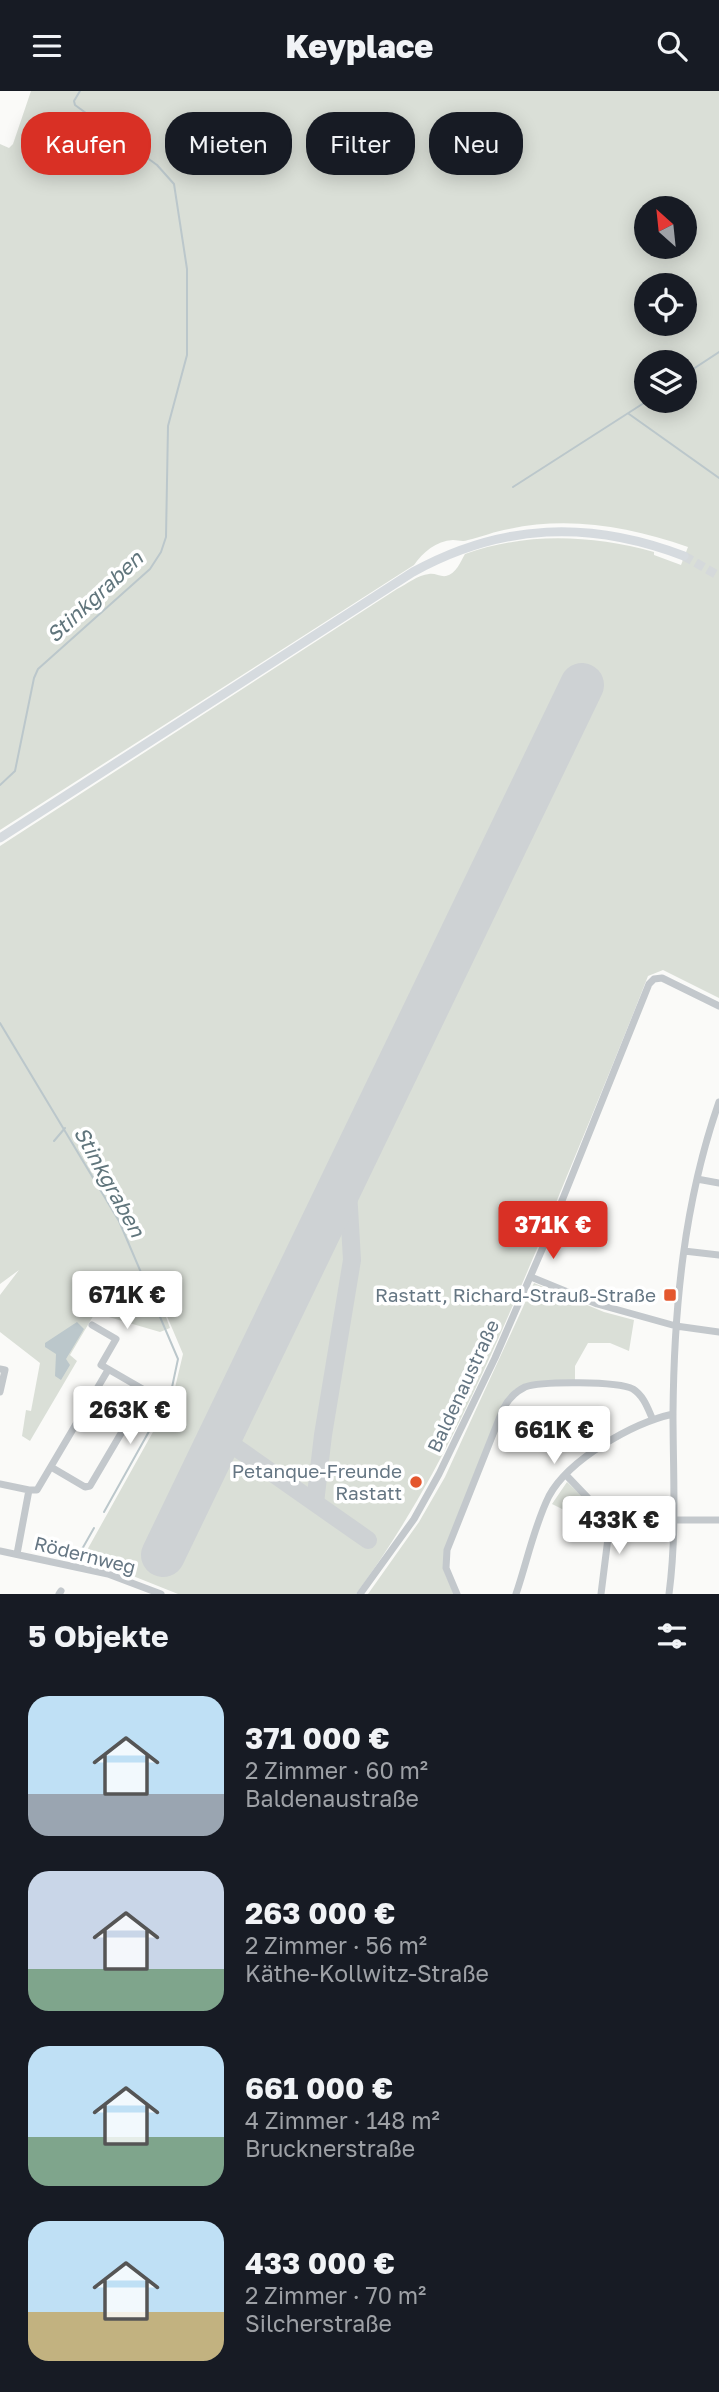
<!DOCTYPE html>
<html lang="de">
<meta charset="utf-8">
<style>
body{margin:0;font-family:"Golos Text",sans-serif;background:#20242c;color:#f1f3f6;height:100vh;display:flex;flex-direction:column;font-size:26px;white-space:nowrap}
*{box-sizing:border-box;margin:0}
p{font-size:23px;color:#9ea1a6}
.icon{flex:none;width:38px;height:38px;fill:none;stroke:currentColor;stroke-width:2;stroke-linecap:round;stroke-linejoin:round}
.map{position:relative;height:1503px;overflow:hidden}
.sheet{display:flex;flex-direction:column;background:#171b24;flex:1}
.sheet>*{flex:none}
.top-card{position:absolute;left:21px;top:21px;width:677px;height:63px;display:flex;gap:14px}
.needle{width:46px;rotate:333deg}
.tools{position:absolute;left:634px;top:105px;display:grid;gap:14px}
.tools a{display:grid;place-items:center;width:63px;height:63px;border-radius:50%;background:#171b24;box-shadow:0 4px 18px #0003;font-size:35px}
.price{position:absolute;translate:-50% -60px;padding:0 16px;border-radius:7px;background:#fff;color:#222;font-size:23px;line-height:46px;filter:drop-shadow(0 2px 4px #0008)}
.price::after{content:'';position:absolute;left:50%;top:42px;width:21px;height:16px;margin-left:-10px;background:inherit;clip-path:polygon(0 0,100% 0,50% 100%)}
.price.on{background:#d93025;color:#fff}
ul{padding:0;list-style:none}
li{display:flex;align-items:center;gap:21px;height:175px;padding:0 28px}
li span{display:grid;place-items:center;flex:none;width:196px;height:140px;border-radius:21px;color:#555}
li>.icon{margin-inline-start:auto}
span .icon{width:84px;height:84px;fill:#fffc;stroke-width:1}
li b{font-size:30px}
h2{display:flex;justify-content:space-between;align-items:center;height:84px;padding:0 28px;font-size:30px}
.pill{padding:0 24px;border-radius:28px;background:#171b24;box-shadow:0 4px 18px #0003;font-size:24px;line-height:63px}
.pill.on{background:#d93025;color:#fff}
header{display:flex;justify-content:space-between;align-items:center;height:91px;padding:0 28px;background:#171b24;font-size:32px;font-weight:800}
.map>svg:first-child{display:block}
.green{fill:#dadfd7;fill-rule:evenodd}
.water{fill:#bbc7cb}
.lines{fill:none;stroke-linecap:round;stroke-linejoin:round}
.stream{stroke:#bbc7cb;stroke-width:2}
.taxiway{stroke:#ced2d4;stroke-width:18}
.runway{stroke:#ced2d4;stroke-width:44}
.major-tunnel{stroke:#d5d9db;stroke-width:9;stroke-dasharray:9 4.5;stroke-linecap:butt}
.minor{stroke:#c3c8cc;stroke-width:7}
.major{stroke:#d6dbdf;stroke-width:9}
.poi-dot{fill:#e4572e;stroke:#fff;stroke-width:2.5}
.labels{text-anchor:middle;stroke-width:7;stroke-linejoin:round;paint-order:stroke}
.poi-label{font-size:19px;fill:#657683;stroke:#fff;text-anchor:end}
.street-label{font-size:19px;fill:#657683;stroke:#fff}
.water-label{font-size:21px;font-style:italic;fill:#60757c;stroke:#fff}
</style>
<header><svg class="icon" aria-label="menu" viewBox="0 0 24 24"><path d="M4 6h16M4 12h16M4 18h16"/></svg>Keyplace<svg class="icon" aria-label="search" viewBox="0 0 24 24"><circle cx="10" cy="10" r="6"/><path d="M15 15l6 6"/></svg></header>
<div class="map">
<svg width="719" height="1503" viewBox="0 0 719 1503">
<rect width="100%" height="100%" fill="#fafaf8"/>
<!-- green -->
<path class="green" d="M31,0H719V907L663,879L648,885C615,970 579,1055 544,1141C491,1267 438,1392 356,1503H178L118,1479L81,1470L173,1305L183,1263L158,1204L170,1237L160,1241L95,1222L70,1264L77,1270L30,1350L22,1345L26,1319L31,1320L40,1272L0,1241V1204L19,1179L0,1193V755L397,498C407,493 418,484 429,483C435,482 441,486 446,485C456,483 461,470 465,463C527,441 591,444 654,461V464L681,474L688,456C629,436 571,425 509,438C495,440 482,446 468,449C463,451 458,449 453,449C436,450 423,461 414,474L0,739V53L9,57L13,53ZM646,117H684V156H646ZM646,194H684V233H646ZM646,271H684V310H646Z
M534,1192L604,1221L634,1229L629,1260L610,1252H588L575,1275V1289L515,1298L502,1313L444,1460V1480L454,1503H368L419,1431L445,1386Z
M567,1391L585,1408L578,1426L552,1413Z"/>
<!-- water -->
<path class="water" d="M77,1231L84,1238L66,1268L70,1274L61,1289L55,1285L56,1263L45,1256V1252Z"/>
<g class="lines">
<!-- stream -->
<path class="stream" d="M684,284L719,261
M629,323L719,387
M513,396L647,310
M0,694L15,680L34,587L38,578L150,478L161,461L166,446L168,335L187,264V178L174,93L157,74L75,14L74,10L80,0
M0,932L119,1130L178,1268L171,1301L104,1421
M54,1050L65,1037
M77,1467L94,1437"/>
<!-- taxiway -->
<path class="taxiway" d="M221,1346L368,1449
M315,1412L323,1344L352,1169L347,1082"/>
<!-- runway -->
<path class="runway" d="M163,1464L582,594"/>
<!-- major-tunnel -->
<path class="major-tunnel" d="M684,465L719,485"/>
<!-- minor -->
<path class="minor" d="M697,1088L719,1092
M684,1160L719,1164
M531,1186L597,1213L676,1235L719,1241
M0,1278L5,1279L0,1301
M51,1376L85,1396L90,1395L146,1300L101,1274L116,1248L92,1234
M566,1384L588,1407L611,1423L675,1429H719
M0,1393L29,1399
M0,1460L108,1483L161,1503
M17,1463L29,1399H37L108,1279
M59,1503L61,1500
M360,1503L414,1428L439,1383L495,1267L547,1147L649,893L654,888L662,887L719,915
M457,1503L446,1477L447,1459L503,1318C508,1308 515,1301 525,1296C541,1290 618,1290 633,1298C644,1305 648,1318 653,1329
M516,1503C527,1471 534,1435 549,1405C569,1368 633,1332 673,1323
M601,1503L611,1423
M669,1503C677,1442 673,1382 673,1322C674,1216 684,1111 719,1011"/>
<!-- major -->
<path class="major" d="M0,747L413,481C502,432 590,429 684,465"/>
</g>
<!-- markers -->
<g class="poi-dot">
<rect x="663" y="1197" width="14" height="14" rx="3.5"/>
<circle cx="416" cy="1391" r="7"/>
</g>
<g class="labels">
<!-- poi labels -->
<g class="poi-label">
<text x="656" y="1211">Rastatt, Richard-Strauß-Straße</text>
<text x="402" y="1387">Petanque-Freunde<tspan x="402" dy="22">Rastatt</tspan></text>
</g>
<!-- street labels -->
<g class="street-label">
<text transform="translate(463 1295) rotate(-65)" y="7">Baldenaustraße</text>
<text transform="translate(85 1464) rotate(14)" y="7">Rödernweg</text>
</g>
<!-- water labels -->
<g class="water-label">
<text transform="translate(95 506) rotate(-43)" y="7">Stinkgraben</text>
<text transform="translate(109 1091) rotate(61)" y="7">Stinkgraben</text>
</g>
</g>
</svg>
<div class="tools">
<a><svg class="needle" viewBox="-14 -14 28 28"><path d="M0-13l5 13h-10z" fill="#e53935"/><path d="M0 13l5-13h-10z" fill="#9ea1a6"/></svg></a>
<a><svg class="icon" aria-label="locate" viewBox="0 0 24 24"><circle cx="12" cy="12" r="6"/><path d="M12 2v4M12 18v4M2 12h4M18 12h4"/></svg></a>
<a><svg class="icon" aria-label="layers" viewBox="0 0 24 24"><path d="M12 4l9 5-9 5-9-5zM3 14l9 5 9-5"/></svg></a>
</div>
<b class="price on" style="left:553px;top:1170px">371K €</b>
<b class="price" style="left:127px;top:1240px">671K €</b>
<b class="price" style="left:130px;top:1355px">263K €</b>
<b class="price" style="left:554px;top:1375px">661K €</b>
<b class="price" style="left:619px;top:1465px">433K €</b>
<div class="top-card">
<a class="pill on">Kaufen</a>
<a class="pill">Mieten</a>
<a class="pill">Filter</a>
<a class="pill">Neu</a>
</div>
</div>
<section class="sheet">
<h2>5 Objekte<svg class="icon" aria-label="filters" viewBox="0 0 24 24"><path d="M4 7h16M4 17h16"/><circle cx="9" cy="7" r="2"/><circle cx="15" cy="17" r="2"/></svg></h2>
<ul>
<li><span style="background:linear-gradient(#bfe0f5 70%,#9aa5b1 0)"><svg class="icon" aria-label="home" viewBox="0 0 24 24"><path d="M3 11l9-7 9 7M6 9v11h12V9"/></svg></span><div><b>371 000 €</b><p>2 Zimmer · 60 m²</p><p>Baldenaustraße</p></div></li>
<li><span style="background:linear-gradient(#c9d6e8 70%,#7fa58c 0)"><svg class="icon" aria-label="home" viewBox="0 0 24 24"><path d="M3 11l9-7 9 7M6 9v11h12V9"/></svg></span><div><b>263 000 €</b><p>2 Zimmer · 56 m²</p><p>Käthe-Kollwitz-Straße</p></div></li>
<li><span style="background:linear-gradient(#bfe0f5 65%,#7fa58c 0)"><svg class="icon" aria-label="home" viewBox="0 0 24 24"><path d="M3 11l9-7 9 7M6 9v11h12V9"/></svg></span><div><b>661 000 €</b><p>4 Zimmer · 148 m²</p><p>Brucknerstraße</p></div></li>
<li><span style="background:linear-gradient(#bfe0f5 65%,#c2b280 0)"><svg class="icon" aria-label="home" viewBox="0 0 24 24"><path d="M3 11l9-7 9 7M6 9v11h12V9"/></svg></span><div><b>433 000 €</b><p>2 Zimmer · 70 m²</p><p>Silcherstraße</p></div></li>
</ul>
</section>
